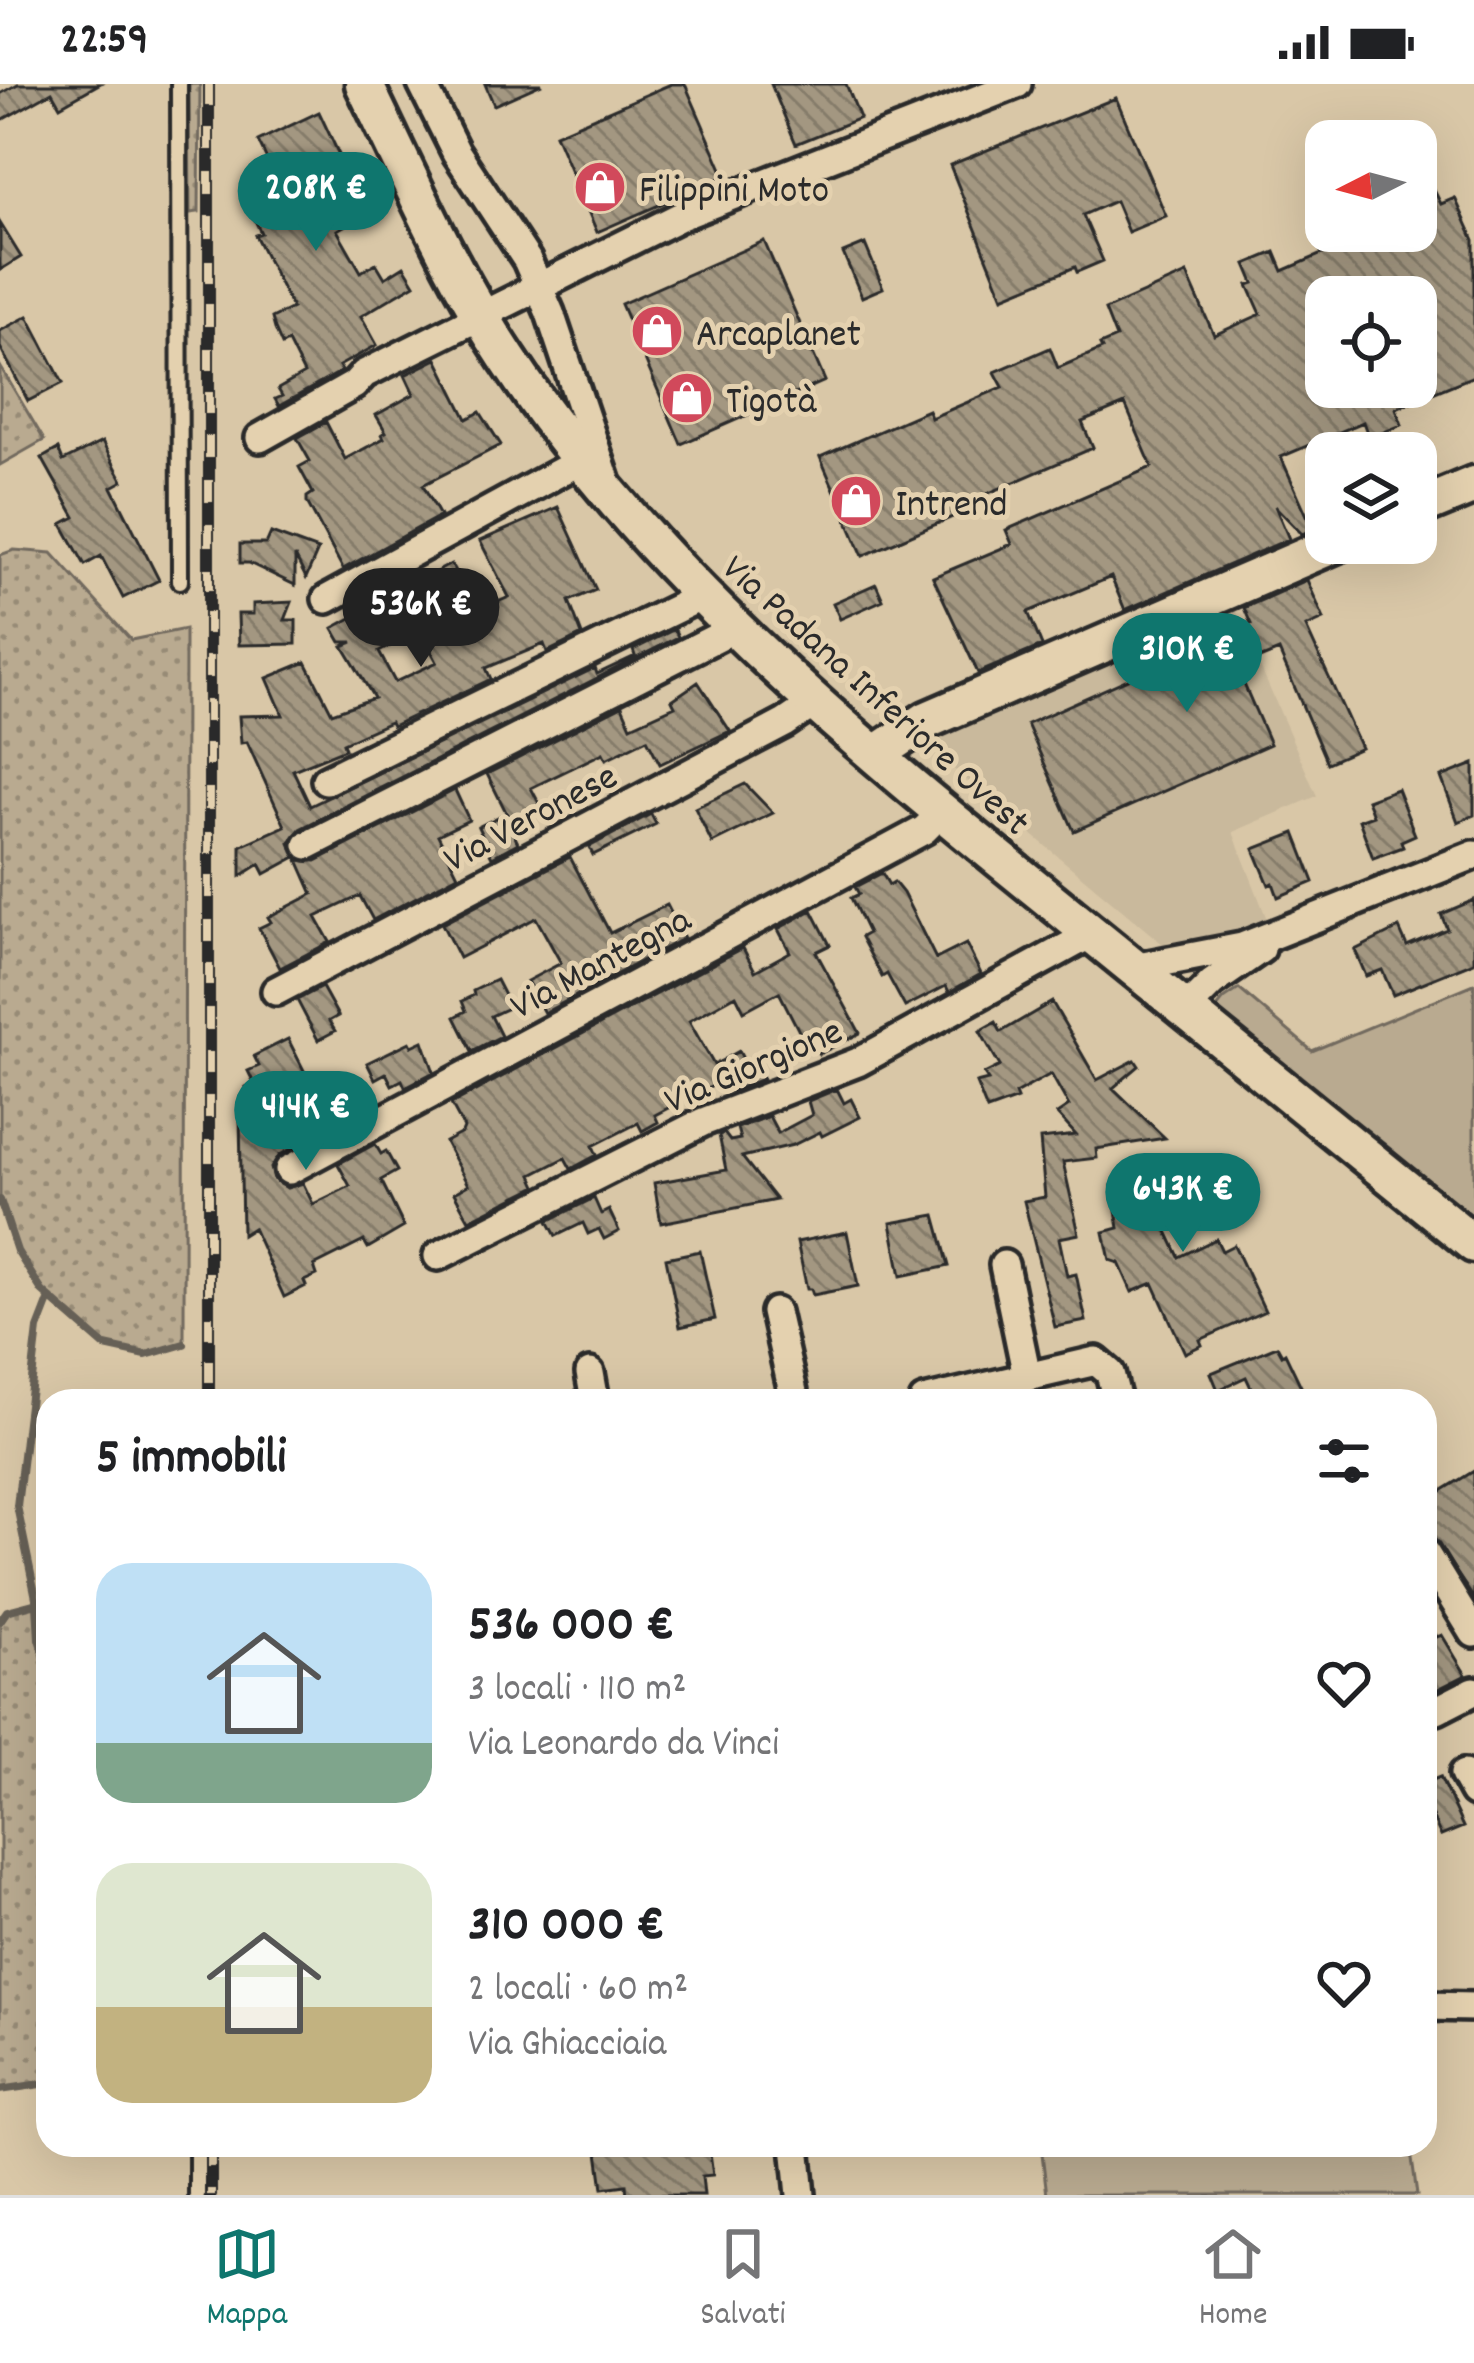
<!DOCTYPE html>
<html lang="it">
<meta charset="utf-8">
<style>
body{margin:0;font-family:Dekko,sans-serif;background:#f6f6f6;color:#202124;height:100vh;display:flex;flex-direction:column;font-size:45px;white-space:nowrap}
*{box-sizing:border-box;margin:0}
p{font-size:39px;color:#757577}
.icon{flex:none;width:66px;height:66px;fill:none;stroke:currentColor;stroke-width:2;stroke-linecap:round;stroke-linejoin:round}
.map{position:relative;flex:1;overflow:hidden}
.side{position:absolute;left:36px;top:1305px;width:1401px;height:768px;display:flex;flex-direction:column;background:#fff;border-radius:36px;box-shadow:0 12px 48px #0002}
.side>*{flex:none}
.needle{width:78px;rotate:264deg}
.fabs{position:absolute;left:1305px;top:36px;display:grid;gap:24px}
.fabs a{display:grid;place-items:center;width:132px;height:132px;border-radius:24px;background:#fff;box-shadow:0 12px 48px #0002;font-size:60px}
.price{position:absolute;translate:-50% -102px;padding:0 27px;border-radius:42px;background:#0f766e;color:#fff;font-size:39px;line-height:78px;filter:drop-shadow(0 3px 6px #0008)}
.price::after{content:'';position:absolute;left:50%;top:72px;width:36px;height:27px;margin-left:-18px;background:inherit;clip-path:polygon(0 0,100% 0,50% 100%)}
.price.selected{background:#222;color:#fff}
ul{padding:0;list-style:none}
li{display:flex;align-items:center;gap:36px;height:300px;padding:0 60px}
li span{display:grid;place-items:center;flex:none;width:336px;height:240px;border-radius:36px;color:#555}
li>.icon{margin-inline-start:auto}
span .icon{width:144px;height:144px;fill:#fffc;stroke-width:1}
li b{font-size:51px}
h2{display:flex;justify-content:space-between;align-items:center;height:144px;padding:0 60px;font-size:51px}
.status{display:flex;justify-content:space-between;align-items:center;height:84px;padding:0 60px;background:#fff;direction:ltr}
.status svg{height:33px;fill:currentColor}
.tab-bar{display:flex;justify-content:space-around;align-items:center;height:168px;border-top:3px solid #e0e0e0;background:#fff;font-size:33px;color:#757577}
.tab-bar a{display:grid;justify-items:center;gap:6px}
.tab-bar .selected{color:#0f766e}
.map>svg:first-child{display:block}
.built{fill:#c9b99c}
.grass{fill:url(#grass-dots);stroke:#726a5e;stroke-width:3}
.park{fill:#b9aa90;stroke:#726a5e;stroke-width:3}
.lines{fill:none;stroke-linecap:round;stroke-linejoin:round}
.stream{stroke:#666056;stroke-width:8}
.building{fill:url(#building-back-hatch);stroke:#2b2b2b;stroke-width:3;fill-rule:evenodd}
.lane-casing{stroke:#2b2b2b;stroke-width:22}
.street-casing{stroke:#2b2b2b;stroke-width:36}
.secondary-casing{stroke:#2b2b2b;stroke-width:45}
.lane{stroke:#e4d1af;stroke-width:14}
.street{stroke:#e4d1af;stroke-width:27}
.secondary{stroke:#e4d1af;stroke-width:36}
.rail-casing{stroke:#2b2b2b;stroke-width:12}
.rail{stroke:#e4d1af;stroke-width:8;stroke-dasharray:22;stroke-linecap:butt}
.labels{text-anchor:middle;stroke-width:10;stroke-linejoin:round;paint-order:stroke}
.poi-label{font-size:39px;fill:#2b2b2b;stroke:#e4d1af;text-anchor:start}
.street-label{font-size:39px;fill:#2b2b2b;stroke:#e4d1af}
</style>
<div class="status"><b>22:59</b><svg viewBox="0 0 49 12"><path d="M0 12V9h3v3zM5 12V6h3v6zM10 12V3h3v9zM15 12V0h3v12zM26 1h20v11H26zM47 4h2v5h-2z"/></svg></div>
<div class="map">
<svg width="1474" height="2111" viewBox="0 0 1474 2111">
<defs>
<pattern id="grass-dots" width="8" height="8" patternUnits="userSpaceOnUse" patternTransform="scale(3)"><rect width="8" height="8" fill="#b9aa90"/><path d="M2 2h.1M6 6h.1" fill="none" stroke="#978b76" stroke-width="1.8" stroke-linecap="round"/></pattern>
<pattern id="building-back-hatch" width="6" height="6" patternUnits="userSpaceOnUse" patternTransform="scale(3)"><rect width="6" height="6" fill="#a39781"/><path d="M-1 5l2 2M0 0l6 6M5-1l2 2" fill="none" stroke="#857b6a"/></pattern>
</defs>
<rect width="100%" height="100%" fill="#d9c7a7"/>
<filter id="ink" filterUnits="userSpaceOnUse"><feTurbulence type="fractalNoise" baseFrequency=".00833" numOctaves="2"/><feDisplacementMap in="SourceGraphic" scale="24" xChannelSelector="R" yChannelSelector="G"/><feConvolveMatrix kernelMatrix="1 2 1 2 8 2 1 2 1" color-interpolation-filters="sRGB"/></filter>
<g filter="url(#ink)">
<!-- built -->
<path class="built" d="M1232,519L1317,712L1233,748L1268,838L1220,857H1169L1165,862L930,665L944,646Z"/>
<!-- grass -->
<path class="grass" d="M189,0H200L199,128L190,129Z
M0,282L44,356L0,381Z
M14,466L52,469L131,556L185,545L184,1260L146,1271L105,1262L50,1214L17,1167L0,1116V471Z
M37,1519L39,1555L48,1583V1999L0,2006V1541L7,1527Z"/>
<!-- park -->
<path class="park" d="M1474,900V1145L1212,930L1224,915L1239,905L1312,967Z
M1041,2061H1410L1417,2111H1047Z"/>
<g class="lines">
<!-- stream -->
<path class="stream" d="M0,1116L17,1167L42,1207L105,1262L146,1271L184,1260
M37,1520L39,1555L48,1583
M0,1537L7,1527L37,1519L17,1422L38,1245L50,1214
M0,2006L48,1999"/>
</g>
<!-- building -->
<path class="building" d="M18,0H99L60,22L52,8L0,37V10Z
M485,0H542L494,21Z
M671,0H685L725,92L597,148L555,50Z
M771,0H846L860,34L796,60Z
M1116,14L1166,132L1128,148L1115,117L1083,131L1103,177L1077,188L1075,183L1003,213L950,81Z
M319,28L362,120L348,128L353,137L337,146L361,188L376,179L385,194L404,182L415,200L361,232L377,261L339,282L342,287L279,322L275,315L282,312L278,305L304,290L288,258L282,261L275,245L272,234L292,224L255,151L261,149L245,115L278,98L258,57Z
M1432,102L1441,120L1455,114L1474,156V292L1396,324L1402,341L1369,354L1363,338L1281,373L1313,445L1302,450L1275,422L1289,455L1125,526L1111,493L1028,528L1042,562L978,589L933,493L1012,460L1006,446L1152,383L1125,320L1082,338L1093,364L968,418L971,425L863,472L820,373L928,326L931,334L1003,303L995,288L1050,264L1058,284L1102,265L1100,261L1116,254L1105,226L1187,190L1214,251L1261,230L1248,201L1254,199L1246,180L1275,168L1283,187L1322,170L1316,155L1337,147H1416V108ZM1326,213H1416V303H1326Z
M0,139L21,173L0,186Z
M764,157L825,297L681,360L621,220Z
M865,160L883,204L862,213L843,169Z
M28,232L63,299L28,317L0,263V247Z
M437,275L467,335L480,328L501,361L423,401L440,432L343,485L307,418V413L313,409L299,383L310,377L297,354L326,338L345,375L384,354L382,350L386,348L376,331L414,310L405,291Z
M102,358L123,397L112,403L159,496L123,514L101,472L85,481L62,440L75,433L42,374L58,365L63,377Z
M558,423L596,506L569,517L582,551L547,568L544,560L486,584L491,595L392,642L390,638L343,659L345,665L293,686L310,722L595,584L597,590L635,572L633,566L671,547L675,546L678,553L300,745L290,759L296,773L265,790L260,780L241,792V762L285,742L247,658L241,659L239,632L283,631L267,594L306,578L332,629L374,614L343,562L353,558H341L333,544L451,480L477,527L509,513L480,457ZM420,546L437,578L395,598L379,568Z
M271,449L318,466L306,494L295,472V501L249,479H240V460H266Z
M1307,496L1324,535L1306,543L1361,664L1327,679L1279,567L1237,584L1270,660L1074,747L1027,640L1251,540L1244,524Z
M876,500L883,516L840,535L833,519Z
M292,518L285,536H296V560L239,561L238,530H253V520Z
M698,598L730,647L660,680L647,655L606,675L603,669L531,704L540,721L510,736L487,690L622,622L631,642L675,622L672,616Z
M1474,680V731L1458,738L1441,693Z
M745,700L773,729L712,759L695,724Z
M1397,705L1415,751L1401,757L1403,763L1373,774L1359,736L1373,731L1367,716Z
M455,706L469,736L438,751L458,791L373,836L360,812L316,833L330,858L280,884L259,844L271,838L268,833L313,810L298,776L316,777Z
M504,730L518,759L492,773L478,743Z
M651,730L656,740L593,771L589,763Z
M1295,749L1314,798L1278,813L1273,799L1269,801L1254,765Z
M570,773L610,849L667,821L684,854L544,929L527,897L561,879L536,834L459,874L442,840Z
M882,789L889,801L894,798L903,809L936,875L966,860L981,890L949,908L946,902L905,923L887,890L882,893L861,853L868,849L851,814L859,810L855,803Z
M1474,816V878L1393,911L1382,886L1366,892L1355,866L1399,844L1407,862L1447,845L1441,830Z
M812,826L830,861L816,868L860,949L819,970L810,958L806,961L779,908L744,927L736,911L689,937L714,981L739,967L744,977L751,974L763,995L732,1007L726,996L689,1013L655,1031L658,1038L642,1047L638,1039L593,1062L597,1071L571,1085L565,1074L532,1091L537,1102L469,1136L454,1109L468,1101L445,1058L462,1049L464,1044L451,1020L743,864L755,887L790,868L778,845Z
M496,896L510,923L491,932L501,952L472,967L455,933L466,927L462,917L474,911L473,907Z
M322,903L338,932L329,937L335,947L318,956L297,916Z
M1052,918L1097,996L1135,976L1139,982L1113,1004L1165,1054L1096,1065L1097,1074L1063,1078L1079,1150L1059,1154L1067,1192L1076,1190L1086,1237L1055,1243L1024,1117L1045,1113L1040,1055L1076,1051L1057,1030L1069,1022L1051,990L1015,1010L1017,1015L987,1026L976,999L988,996L984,990L1000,982L980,947L996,938L1001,948Z
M288,955L322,1022L336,995L349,989L357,1009L352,1011L360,1028L280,1071L271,1084L274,1095L287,1104L303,1099L313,1120L350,1102L338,1080L375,1060L381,1070L386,1067L397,1087L381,1096L404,1143L368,1164L364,1157L314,1182L317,1191L304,1197L306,1202L284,1213L253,1144L242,1151L240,1029L255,1022L246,1003L254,999L248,987L259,982L254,972Z
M423,957L434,988L405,1003L402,996L392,1001L386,989L375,995L367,979L410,958L412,962Z
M837,1005L844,1019L851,1015L860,1033L822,1052L820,1048L793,1061L742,1073L776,1116L661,1139L654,1099L726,1086L719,1051L724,1049L730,1057L740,1055L737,1044L769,1032L778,1049L812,1031L808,1017Z
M1235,1084L1243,1119L1203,1128L1199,1111L1167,1117L1164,1141L1179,1173L1216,1155L1222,1167L1234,1161L1265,1227L1200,1256L1202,1261L1185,1269L1153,1199L1132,1208L1119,1179L1110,1176L1104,1148L1119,1144L1112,1102L1192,1086L1194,1094Z
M594,1114L601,1130L609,1126L619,1147L604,1155L599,1145L588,1150L583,1139L556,1152L548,1137Z
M935,1131L949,1182L901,1192L891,1139Z
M847,1148L858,1202L813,1211L811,1205H807L797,1158Z
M700,1167L715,1235L680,1243L666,1174Z
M1277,1262L1282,1271L1285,1269L1308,1317H1265L1261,1307L1254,1310L1246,1293L1218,1306L1211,1289Z
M1474,1387V1515L1425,1441V1389L1438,1409Z
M1425,1533L1437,1553L1442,1551L1466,1591L1432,1608L1425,1598Z
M1440,1693L1463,1743L1441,1752L1425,1717V1699Z
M597,2061H709L713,2091L702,2092L704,2111H627L626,2101L603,2104Z"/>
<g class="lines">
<!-- lane casing -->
<g class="lane-casing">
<path id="lane" d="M179,0L180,497
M197,2111V2061"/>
</g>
<!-- street casing -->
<g class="street-casing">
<path id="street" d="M422,0L456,68L527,176L550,229L606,396
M260,354L354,301L364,290L681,132L1017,0
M327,515L584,375
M326,696L704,511
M308,761L737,543
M1133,884L1242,863L1474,771
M276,907L785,639L816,618
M1185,926L1212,899L1261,865
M289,1086L924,746L942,728
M438,1172L703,1038L858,978L1091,850
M1004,1181L1027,1292
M775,1228L795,1317
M590,1289L595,1317
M924,1317L1096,1277L1110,1289L1117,1317
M1425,1469L1474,1549
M1437,1626L1474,1607
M1464,1690L1474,1708
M1425,1922L1474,1923
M796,2061L801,2111"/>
</g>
<!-- secondary casing -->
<g class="secondary-casing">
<path id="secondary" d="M364,0C409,92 450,188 507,274C643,482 852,656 1044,811C1187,927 1330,1044 1474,1160
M1416,425L1474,401
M875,671L927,636L1337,459"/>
</g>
<!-- lane -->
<use href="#lane" class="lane"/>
<!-- street -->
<use href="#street" class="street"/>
<!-- secondary -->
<use href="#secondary" class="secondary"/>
<!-- rail casing -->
<g class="rail-casing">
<path id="rail" d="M209,0V1317
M211,2061V2111"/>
</g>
<!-- rail -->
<use href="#rail" class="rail"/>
</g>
</g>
<!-- icons -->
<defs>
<g id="shop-disc" transform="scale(2.7)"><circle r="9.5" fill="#d1495b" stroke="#e4d1af"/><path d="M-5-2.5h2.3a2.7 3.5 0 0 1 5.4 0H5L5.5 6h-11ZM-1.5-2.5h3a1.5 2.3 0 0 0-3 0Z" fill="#fff"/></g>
</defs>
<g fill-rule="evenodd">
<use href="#shop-disc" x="600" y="103"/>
<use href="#shop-disc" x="657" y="247"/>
<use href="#shop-disc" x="687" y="314"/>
<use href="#shop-disc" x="856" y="417"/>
</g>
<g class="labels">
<!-- poi labels -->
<g class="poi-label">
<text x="639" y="117">Filippini Moto</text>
<text x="696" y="261">Arcaplanet</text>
<text x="726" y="328">Tigotà</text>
<text x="895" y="431">Intrend</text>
</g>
<!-- street labels -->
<g class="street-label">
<text transform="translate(878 609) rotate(42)" y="14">Via Padana Inferiore Ovest</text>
<text transform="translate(529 731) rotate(-28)" y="14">Via Veronese</text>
<text transform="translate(599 876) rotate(-28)" y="14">Via Mantegna</text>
<text transform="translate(752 979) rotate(-23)" y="14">Via Giorgione</text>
</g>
</g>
</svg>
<div class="fabs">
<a><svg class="needle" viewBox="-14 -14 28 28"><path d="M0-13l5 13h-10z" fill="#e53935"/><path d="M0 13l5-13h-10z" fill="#757577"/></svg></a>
<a><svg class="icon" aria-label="locate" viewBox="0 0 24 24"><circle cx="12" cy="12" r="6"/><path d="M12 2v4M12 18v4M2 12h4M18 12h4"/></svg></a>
<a><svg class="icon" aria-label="layers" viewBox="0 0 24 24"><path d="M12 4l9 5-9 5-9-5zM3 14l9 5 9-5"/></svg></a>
</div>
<b class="price" style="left:316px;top:170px">208K €</b>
<b class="price selected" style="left:421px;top:586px">536K €</b>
<b class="price" style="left:1187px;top:631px">310K €</b>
<b class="price" style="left:306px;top:1089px">414K €</b>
<b class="price" style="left:1183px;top:1171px">643K €</b>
<section class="side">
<h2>5 immobili<svg class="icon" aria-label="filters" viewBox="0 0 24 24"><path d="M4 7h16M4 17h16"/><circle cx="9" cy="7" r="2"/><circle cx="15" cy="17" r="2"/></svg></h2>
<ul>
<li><span style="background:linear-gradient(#bfe0f5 75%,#7fa58c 0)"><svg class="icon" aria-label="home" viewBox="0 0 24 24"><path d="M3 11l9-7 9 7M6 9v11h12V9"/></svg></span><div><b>536 000 €</b><p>3 locali · 110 m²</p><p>Via Leonardo da Vinci</p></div><svg class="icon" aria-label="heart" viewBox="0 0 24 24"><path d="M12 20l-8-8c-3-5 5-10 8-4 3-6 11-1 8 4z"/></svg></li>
<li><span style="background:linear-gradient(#dfe7d0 60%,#c2b280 0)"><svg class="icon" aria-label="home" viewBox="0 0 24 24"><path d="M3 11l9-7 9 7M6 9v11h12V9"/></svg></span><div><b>310 000 €</b><p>2 locali · 60 m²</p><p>Via Ghiacciaia</p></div><svg class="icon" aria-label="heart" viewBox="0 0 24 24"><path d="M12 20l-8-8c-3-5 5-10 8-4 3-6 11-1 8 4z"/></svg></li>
</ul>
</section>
</div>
<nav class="tab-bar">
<a class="selected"><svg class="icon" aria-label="map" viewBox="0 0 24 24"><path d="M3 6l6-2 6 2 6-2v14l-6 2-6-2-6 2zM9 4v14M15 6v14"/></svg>Mappa</a>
<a><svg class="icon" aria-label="saved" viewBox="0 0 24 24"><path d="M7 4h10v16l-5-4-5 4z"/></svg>Salvati</a>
<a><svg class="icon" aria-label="home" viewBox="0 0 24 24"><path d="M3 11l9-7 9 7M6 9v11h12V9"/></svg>Home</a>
</nav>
